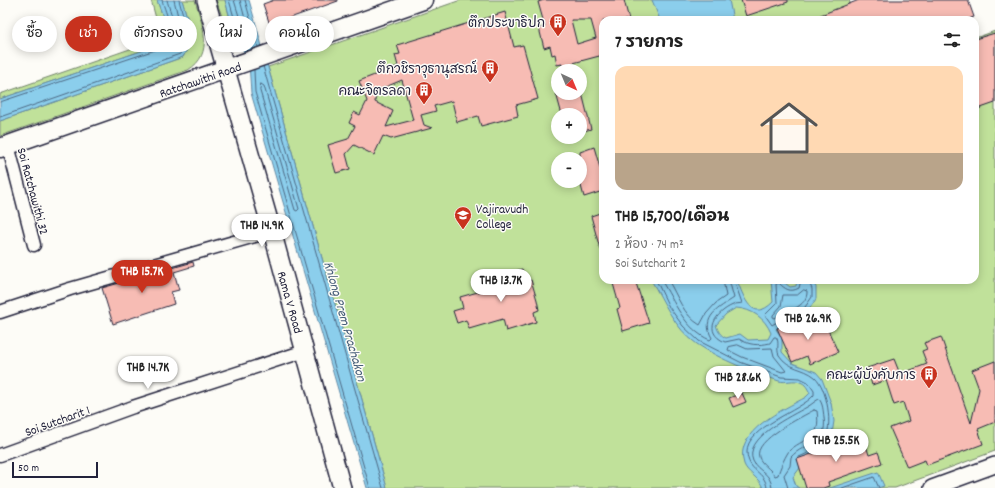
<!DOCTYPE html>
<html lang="th">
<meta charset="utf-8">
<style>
body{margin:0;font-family:Dekko,"Playpen Sans Thai",sans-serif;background:#f6f6f6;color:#222;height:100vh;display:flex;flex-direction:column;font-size:15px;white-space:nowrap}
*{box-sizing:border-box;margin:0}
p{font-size:13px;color:#767676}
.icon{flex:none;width:22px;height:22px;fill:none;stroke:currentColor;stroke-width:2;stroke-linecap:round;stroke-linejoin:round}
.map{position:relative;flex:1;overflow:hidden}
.sheet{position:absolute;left:599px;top:16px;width:380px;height:268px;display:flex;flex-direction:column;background:#fff;border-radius:12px;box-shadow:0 2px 10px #0003}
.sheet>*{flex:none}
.guide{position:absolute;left:12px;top:16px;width:380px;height:36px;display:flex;gap:8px}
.needle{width:26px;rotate:136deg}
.fabs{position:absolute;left:551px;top:64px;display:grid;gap:8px}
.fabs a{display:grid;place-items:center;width:36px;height:36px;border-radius:50%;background:#fff;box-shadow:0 2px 10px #0003;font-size:20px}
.scale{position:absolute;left:12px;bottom:10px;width:86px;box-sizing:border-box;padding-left:4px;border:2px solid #22223b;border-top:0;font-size:11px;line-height:14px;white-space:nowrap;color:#22223b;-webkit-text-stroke:3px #fdfcf7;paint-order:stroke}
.price{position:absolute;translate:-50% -34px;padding:0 9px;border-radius:14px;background:#fff;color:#222;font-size:13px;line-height:26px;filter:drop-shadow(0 1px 2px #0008)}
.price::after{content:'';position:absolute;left:50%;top:24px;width:12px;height:9px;margin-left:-6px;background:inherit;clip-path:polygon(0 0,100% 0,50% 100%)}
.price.current{background:#c8321e;color:#fff}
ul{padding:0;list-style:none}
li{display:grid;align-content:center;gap:8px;height:212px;padding:0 16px}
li+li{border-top:1px solid #e0e0e0}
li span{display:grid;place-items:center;height:124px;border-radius:12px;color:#555}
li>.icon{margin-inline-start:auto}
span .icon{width:72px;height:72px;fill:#fffc;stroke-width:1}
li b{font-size:17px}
h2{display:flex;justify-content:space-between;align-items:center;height:48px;padding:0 16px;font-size:17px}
.tag{padding:0 14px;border-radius:18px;background:#fff;box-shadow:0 2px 10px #0003;font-size:14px;line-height:36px}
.tag.current{background:#c8321e;color:#fff}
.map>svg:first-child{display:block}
.green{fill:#c0e19a;stroke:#71826a;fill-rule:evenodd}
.water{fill:#8bceec;stroke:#6189a5;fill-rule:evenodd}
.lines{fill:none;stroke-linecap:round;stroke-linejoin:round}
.shore{stroke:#4c6782;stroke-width:1}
.building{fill:#f7bcb4;stroke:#22223b;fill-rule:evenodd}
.minor-casing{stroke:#22223b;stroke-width:15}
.tertiary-casing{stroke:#22223b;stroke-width:18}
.secondary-casing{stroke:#22223b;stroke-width:20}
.primary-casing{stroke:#22223b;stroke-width:21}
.minor{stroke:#fdfcf7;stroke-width:12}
.tertiary{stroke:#fdfcf7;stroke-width:15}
.secondary{stroke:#fdfcf7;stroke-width:17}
.primary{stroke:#fdfcf7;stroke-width:18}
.labels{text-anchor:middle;stroke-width:3;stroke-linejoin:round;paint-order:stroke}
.poi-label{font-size:13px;fill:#22223b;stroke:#fdfcf7;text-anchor:end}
.street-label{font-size:13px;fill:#22223b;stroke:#fdfcf7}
.water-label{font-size:14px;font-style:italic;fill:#475e79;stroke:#fdfcf7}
</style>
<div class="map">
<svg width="995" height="488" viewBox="0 0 995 488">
<rect width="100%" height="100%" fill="#fdfcf7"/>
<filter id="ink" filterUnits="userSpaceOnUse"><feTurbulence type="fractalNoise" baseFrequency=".025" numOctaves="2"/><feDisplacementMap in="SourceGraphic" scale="8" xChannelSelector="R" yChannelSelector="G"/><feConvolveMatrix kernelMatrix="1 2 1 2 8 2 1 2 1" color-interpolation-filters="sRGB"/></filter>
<g filter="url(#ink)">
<!-- green -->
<path class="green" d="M151,0H157C161,13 172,33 162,44L0,99V94L156,40L160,33Z
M182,0H195C202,24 215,54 188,70L0,136V121L183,57L193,38Z
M216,0H225L233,29L227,30Z
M461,0H849L856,20H603V280H975V38L995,31V451L895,488H387L268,67ZM558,71H580V93H558ZM558,115H580V137H558ZM558,159H580V181H558Z"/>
<!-- water -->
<path class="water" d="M157,0H182L193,38L183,57L0,121V99L162,44C172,33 161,13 157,0Z
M225,0H249L387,488H367L251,93L249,63L233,29Z
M652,0H729L733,20H660Z
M651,280H737C744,298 752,323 773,302L771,280H781L790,287L796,286L797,280H811L816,287V299L806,314L786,321L776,329L782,338V352L792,363L816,372L822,379L831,403L834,421L832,434L828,442L821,450L799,462L800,468L793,477L796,486L799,488H763C759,477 747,473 744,464C733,431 783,410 806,397L810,393C807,388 806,384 800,382C794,379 786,383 779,381C752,372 721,360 697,344C674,328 665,303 651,280ZM736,308C752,309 765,318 771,333L768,339L748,340L740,334L726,338C720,335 718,331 716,325L726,314Z
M878,472L884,486L878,488H830Z"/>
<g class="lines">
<!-- shore -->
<path class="shore" d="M167,0C171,16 181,34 170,49L172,51L176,50L183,37L174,0
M229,0L237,28L248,51
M234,0L242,26L246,32L248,30L240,0
M245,0L258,47
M263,66L383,488
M254,70L255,92L370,488
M261,84L264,86L299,209L297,211L295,210L260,91Z
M0,102L164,47C177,34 166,15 162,0
M0,117L180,54L189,37L179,0
M656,280L669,307L683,326L699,341L740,362L781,377L800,378L808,382L814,391V395C801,411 746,427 747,452C748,473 765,470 767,488
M661,280C675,302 684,329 710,340L712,338C700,317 719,308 734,298L729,280
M668,280C678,296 683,315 700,325L706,314L716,303L726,296L723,280
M734,280L742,303C740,304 736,303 733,305C716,312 702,332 725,342L739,339C749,345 758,346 770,343L774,337H776C780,342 776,349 779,355C789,370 803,367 815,377C827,388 834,427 824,441C818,449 808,453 799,457
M801,280L799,288C790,293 785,289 779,283L776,284L777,303L765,315L772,325L785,317L803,310L812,297V289L808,280
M804,290L807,291C808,308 785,311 775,318L773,317V315L781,306L783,295H797Z
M738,345L747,349L772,348L774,356L786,371L782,372L742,357L728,350L729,347Z
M814,410L817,411C821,441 808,435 790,450C787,452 779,470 778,475L775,476C771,469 761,464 759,457C753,440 802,417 814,410Z
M772,488C771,472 758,472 753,461C743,438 791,416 807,407C811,405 815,401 819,399C823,404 823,410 824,417C828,447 805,441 791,457L790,466L784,475L788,488
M842,488L874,477L879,488"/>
</g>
<!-- building -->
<path class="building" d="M274,0H338V1L270,25L263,4Z
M544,0H624L629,20H603V55L562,66V64L557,65L555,54L552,55L550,46L544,48L539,28L545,27L538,2ZM571,20H591L596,38L577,44Z
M741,0H788V2L746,16Z
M859,0H968L974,17L965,20H808Z
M505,12L514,47L523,45L538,99L516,105L518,116L481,126L478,116L457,122L452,101L434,106L436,111L421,115L424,125L432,128L391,139L383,136L374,155L354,145L346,154L350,169L336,173L328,145L348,139L355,126L349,123L354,112L360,115L367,101L359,81L398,66L395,55L400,54L397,45ZM402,80L413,120L386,127L393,111L375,102L376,91Z
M995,33V103L975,110V39Z
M556,93H582L591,129L580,132V115H562Z
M594,147L603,178V191L584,197L580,182V152Z
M603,212V249H600L591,216Z
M193,262L194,266L174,272L179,290L171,292L174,304L113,324L102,288Z
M522,269L526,281L531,280L537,300L539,310L534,312L536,322L506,331L503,319L469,329L466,320L457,323L453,311L463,308L460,297L492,288L489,278Z
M612,280H635L649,323L623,331L617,309L620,308Z
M816,318L819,324L824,321L838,352L810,364L807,356L792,362L777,328L788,324L790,330Z
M941,337L971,423L979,389L972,370L995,361V422L978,429L983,444L927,465L925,460L907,467L890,428L909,421L903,402L894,405L886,380L872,385L867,368L894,359L900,374L927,364L922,351L927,349L924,343Z
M742,393L746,402L733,407L729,398Z
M863,436L869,455L878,452L882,463L828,482L829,486L823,488H806L797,459Z"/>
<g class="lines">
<!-- minor casing -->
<g class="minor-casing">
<path id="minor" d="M8,145L34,245
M0,312L70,289L272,231
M0,455L133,407L305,351"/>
</g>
<!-- tertiary casing -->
<g class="tertiary-casing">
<path id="tertiary" d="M932,488L995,465"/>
</g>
<!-- secondary casing -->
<g class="secondary-casing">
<path id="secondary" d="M206,0L272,231L342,488"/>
</g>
<!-- primary casing -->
<g class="primary-casing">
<path id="primary" d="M0,148L423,0"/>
</g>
<!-- minor -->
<use href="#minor" class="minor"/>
<!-- tertiary -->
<use href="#tertiary" class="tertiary"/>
<!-- secondary -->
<use href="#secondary" class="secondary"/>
<!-- primary -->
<use href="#primary" class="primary"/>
</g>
</g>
<!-- icons -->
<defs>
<g id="building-pin" transform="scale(0.9)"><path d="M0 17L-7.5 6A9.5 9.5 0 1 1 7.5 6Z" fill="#c8321e" stroke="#fdfcf7"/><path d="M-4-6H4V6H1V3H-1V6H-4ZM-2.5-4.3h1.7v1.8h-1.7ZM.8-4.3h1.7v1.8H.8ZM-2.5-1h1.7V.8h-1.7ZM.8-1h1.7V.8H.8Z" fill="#fff"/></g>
<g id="school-pin" transform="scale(0.9)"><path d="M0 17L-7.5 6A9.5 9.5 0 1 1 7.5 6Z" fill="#c8321e" stroke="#fdfcf7"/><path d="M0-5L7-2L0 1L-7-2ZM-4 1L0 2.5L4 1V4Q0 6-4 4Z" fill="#fff"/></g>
</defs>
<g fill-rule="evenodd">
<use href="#building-pin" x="558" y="22"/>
<use href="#building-pin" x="490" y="68"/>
<use href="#building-pin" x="424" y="90"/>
<use href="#school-pin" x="463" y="215"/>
<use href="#building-pin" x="929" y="374"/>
</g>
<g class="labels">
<!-- poi labels -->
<g class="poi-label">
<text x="545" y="27">ตึกประขาธิปก</text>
<text x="477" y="73">ตึกวชิราวุธานุสรณ์</text>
<text x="411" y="95">คณะจิตรลดา</text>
<text x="476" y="213" text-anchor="start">Vajiravudh<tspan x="476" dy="15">College</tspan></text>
<text x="916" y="379">คณะผู้บังคับการ</text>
</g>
<!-- street labels -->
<g class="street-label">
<text transform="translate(200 79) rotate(-19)" y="5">Ratchawithi Road</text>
<text transform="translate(34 191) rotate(75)" y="5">Soi Ratchawithi 32</text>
<text transform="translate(291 302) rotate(74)" y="5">Rama V Road</text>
<text transform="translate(57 420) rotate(-20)" y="5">Soi Sutcharit 1</text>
</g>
<!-- water labels -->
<g class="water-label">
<text transform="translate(346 321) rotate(74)" y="5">Khlong Prem Prachakon</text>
</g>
</g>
</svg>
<div class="fabs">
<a><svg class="needle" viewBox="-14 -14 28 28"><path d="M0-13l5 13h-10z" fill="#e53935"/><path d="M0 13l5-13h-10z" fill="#767676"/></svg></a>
<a>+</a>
<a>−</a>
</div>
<div class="scale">50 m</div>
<b class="price" style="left:262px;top:248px">THB 14.9K</b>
<b class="price current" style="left:142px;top:294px">THB 15.7K</b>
<b class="price" style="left:501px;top:303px">THB 13.7K</b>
<b class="price" style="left:808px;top:341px">THB 26.9K</b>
<b class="price" style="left:148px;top:390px">THB 14.7K</b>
<b class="price" style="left:738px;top:400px">THB 28.6K</b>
<b class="price" style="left:836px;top:463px">THB 25.5K</b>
<div class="guide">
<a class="tag">ซื้อ</a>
<a class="tag current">เช่า</a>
<a class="tag">ตัวกรอง</a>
<a class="tag">ใหม่</a>
<a class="tag">คอนโด</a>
</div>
<section class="sheet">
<h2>7 รายการ<svg class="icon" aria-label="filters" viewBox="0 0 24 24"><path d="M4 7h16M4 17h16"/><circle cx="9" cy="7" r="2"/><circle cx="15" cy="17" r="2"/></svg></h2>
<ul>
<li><span style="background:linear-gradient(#ffd9b3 70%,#b9a48a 0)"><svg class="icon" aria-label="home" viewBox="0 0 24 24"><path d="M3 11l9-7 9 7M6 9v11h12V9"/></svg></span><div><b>THB 15,700/เดือน</b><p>2 ห้อง · 74 m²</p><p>Soi Sutcharit 2</p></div></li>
</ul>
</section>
</div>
